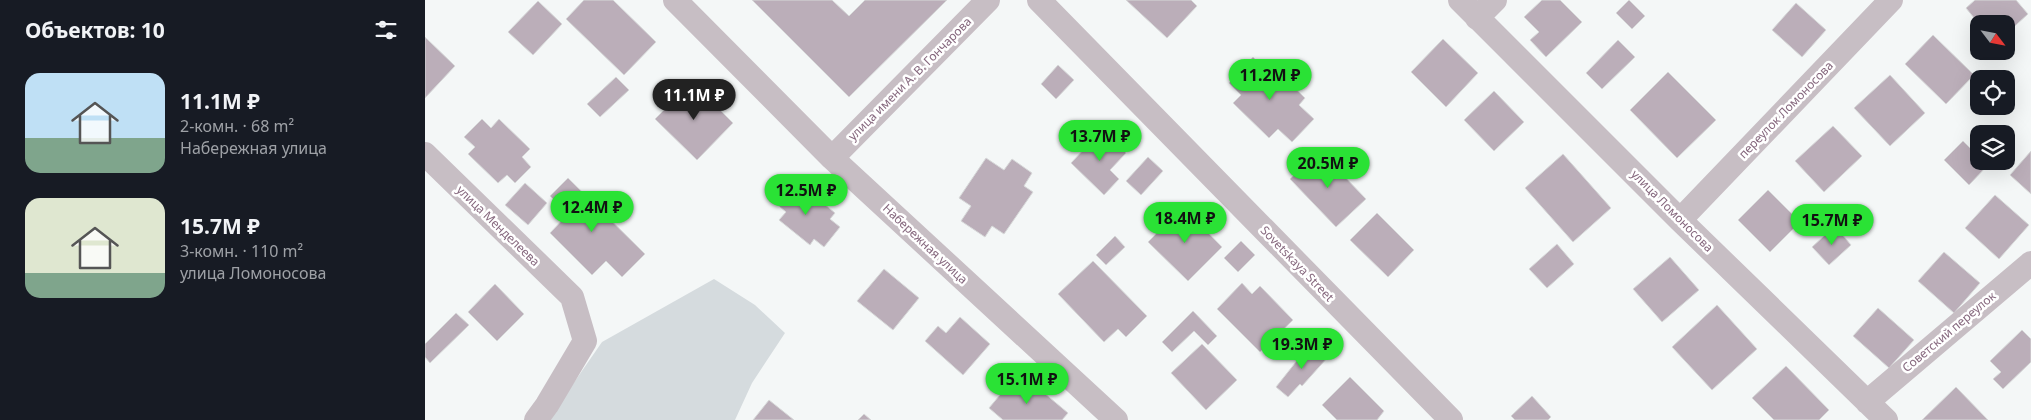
<!DOCTYPE html>
<html lang="ru">
<meta charset="utf-8">
<style>
body{margin:0;font-family:"Noto Sans",sans-serif;background:#242831;color:#f1f3f6;height:100vh;display:flex;flex-direction:column;font-size:19px;white-space:nowrap}
*{box-sizing:border-box;margin:0}
p{font-size:16px;color:#9ea1a6}
.icon{flex:none;width:28px;height:28px;fill:none;stroke:currentColor;stroke-width:2;stroke-linecap:round;stroke-linejoin:round}
.map{position:relative;flex:1;overflow:hidden}
.side{display:flex;flex-direction:column;background:#171b24;width:425px}
.side>*{flex:none}
.needle{width:32px;rotate:122deg}
.controls{position:absolute;left:1545px;top:15px;display:grid;gap:10px}
.controls a{display:grid;place-items:center;width:45px;height:45px;border-radius:10px;background:#171b24;box-shadow:0 5px 20px #0002;font-size:25px}
.price{position:absolute;translate:-50% -42px;padding:0 11px;border-radius:18px;background:#2ae235;color:#111;font-size:16px;line-height:32px;filter:drop-shadow(0 1px 2px #0008)}
.price::after{content:'';position:absolute;left:50%;top:30px;width:15px;height:11px;margin-left:-8px;background:inherit;clip-path:polygon(0 0,100% 0,50% 100%)}
.price.on{background:#222;color:#fff}
ul{padding:0;list-style:none}
li{display:flex;align-items:center;gap:15px;height:125px;padding:0 25px}
li span{display:grid;place-items:center;flex:none;width:140px;height:100px;border-radius:15px;color:#555}
li>.icon{margin-inline-start:auto}
span .icon{width:60px;height:60px;fill:#fffc;stroke-width:1}
li b{font-size:21px}
h2{display:flex;justify-content:space-between;align-items:center;height:60px;padding:0 25px;font-size:21px}
main{display:flex;flex:1;min-height:0}
.map>svg:first-child{display:block}
.green{fill:#d5dbde}
.building{fill:#bbaeb9;stroke:#d7d9d9}
.lines{fill:none;stroke-linecap:round;stroke-linejoin:round}
.street{stroke:#c7bec4;stroke-width:24}
.labels{text-anchor:middle;stroke-width:5;stroke-linejoin:round;paint-order:stroke}
.street-label{font-size:12px;fill:#85677d;stroke:#fff}
</style>
<main>
<section class="side">
<h2>Объектов: 10<svg class="icon" aria-label="filters" viewBox="0 0 24 24"><path d="M4 7h16M4 17h16"/><circle cx="9" cy="7" r="2"/><circle cx="15" cy="17" r="2"/></svg></h2>
<ul>
<li><span style="background:linear-gradient(#bfe0f5 65%,#7fa58c 0)"><svg class="icon" aria-label="home" viewBox="0 0 24 24"><path d="M3 11l9-7 9 7M6 9v11h12V9"/></svg></span><div><b>11.1M ₽</b><p>2-комн. · 68 m²</p><p>Набережная улица</p></div></li>
<li><span style="background:linear-gradient(#dfe7d0 75%,#7fa58c 0)"><svg class="icon" aria-label="home" viewBox="0 0 24 24"><path d="M3 11l9-7 9 7M6 9v11h12V9"/></svg></span><div><b>15.7M ₽</b><p>3-комн. · 110 m²</p><p>улица Ломоносова</p></div></li>
</ul>
</section>
<div class="map">
<svg width="1606" height="420" viewBox="0 0 1606 420">
<rect width="100%" height="100%" fill="#f4f7f7"/>
<!-- green -->
<path class="green" d="M289,279L330,305L360,333L327,383L310,420H123L177,342Z"/>
<!-- building -->
<path class="building" d="M159,0H188L231,42L199,75L141,19Z
M327,0H407L424,16L440,0H522L424,97Z
M701,0H766L772,6L742,38Z
M1117,0H1135L1157,22L1121,57L1105,40L1114,32L1099,17Z
M1204,0L1220,16L1207,29L1191,13Z
M1550,0H1591L1603,14L1581,34V24H1554L1541,8Z
M113,1L137,24L108,55L83,32Z
M1371,3L1401,30L1377,57L1347,30Z
M1508,35L1549,75L1521,104L1480,64Z
M0,37L30,66L0,98Z
M1018,39L1053,73L1021,107L986,72Z
M1193,40L1210,57L1177,89L1161,73Z
M828,57L844,73L849,68L880,98L874,105L889,119L867,142L853,129L844,138L808,103L816,95L804,83Z
M633,65L649,80L631,99L616,84Z
M1243,72L1291,120L1252,158L1205,110Z
M1465,75L1500,113L1465,146L1429,108Z
M191,77L204,90L175,117L162,104Z
M267,82L308,123L272,160L230,119Z
M1069,91L1099,122L1069,151L1039,120Z
M57,119L66,128L74,119L105,149L97,157L106,167L90,183L82,175L73,183L43,154L50,147L39,137Z
M1408,126L1437,156L1399,192L1370,161Z
M677,130L701,153L685,170L694,179L679,195L646,163Z
M1538,141L1554,157V161H1558L1562,166L1544,185L1519,160Z
M895,151L941,199L911,227L865,179Z
M1606,151V194L1585,175Z
M1138,154L1186,208L1148,242L1100,188Z
M723,157L738,171L716,195L701,181Z
M561,158L579,170L587,159L607,173L599,186L608,192L579,234L567,226L560,237L536,221L546,206L534,198Z
M143,178L220,254L197,277L181,261L167,275L125,233L143,214L125,196Z
M100,183L122,203L103,225L80,205Z
M362,183L376,194L380,188L410,213L405,219L415,227L399,247L389,239L385,245L354,220L361,212L348,201Z
M1343,190L1375,222L1345,252L1313,220Z
M1570,195L1604,225L1574,259L1540,228Z
M758,207L797,247L763,281L723,242Z
M952,213L989,250L963,277L925,240Z
M1410,226L1426,245L1404,265L1387,247Z
M690,236L700,247L681,265L671,255Z
M816,241L830,255L813,272L799,258Z
M1132,244L1149,264L1122,288L1104,269Z
M1519,252L1555,283L1529,313L1493,281Z
M1245,257L1274,290L1237,322L1208,289Z
M668,261L722,316L701,337L693,329L679,342L633,294Z
M459,269L494,298L468,330L432,301Z
M817,283L827,294L835,286L868,320L835,352L792,309Z
M70,284L99,314L72,341L43,312Z
M1292,305L1332,349L1287,390L1247,347Z
M1453,308L1489,340L1464,368L1428,336Z
M768,311L792,336L783,345L769,331L747,352L737,342Z
M31,313L44,325L5,363L0,357V344Z
M535,317L565,344L538,375L500,341L513,326L521,333Z
M1597,330L1606,339V362L1578,389L1568,379L1576,372L1565,361Z
M886,343L903,357L877,386L875,384L863,397L851,387Z
M777,344L812,380L781,410L746,373Z
M1361,366L1404,410L1394,420H1349L1327,398Z
M925,377L959,411L952,420H912L897,405Z
M606,382L643,413L637,420H578L564,408L585,383L597,393Z
M1531,387L1563,420H1497Z
M1107,396L1126,417L1123,420H1090L1086,416Z
M344,400L369,420H328Z
M439,414L446,420H433Z"/>
<g class="lines">
<!-- street -->
<path class="street" d="M250,0L407,158L691,420
M614,0L1026,420
M1035,0L1255,220L1461,420
M1052,18L1070,0
M0,154L147,297L160,341L122,405L111,420
M407,158L563,0
M1255,220L1466,0
M1442,402L1606,263"/>
</g>
<g class="labels">
<!-- street labels -->
<g class="street-label">
<text transform="translate(485 79) rotate(-45)" y="4">улица имени А. В. Гончарова</text>
<text transform="translate(1361 110) rotate(-46)" y="4">переулок Ломоносова</text>
<text transform="translate(1247 211) rotate(45)" y="4">улица Ломоносова</text>
<text transform="translate(73 226) rotate(44)" y="4">улица Менделеева</text>
<text transform="translate(500 244) rotate(43)" y="4">Набережная улица</text>
<text transform="translate(872 264) rotate(46)" y="4">Sovetskaya Street</text>
<text transform="translate(1524 332) rotate(-40)" y="4">Советский переулок</text>
</g>
</g>
</svg>
<div class="controls">
<a><svg class="needle" viewBox="-14 -14 28 28"><path d="M0-13l5 13h-10z" fill="#e53935"/><path d="M0 13l5-13h-10z" fill="#9ea1a6"/></svg></a>
<a><svg class="icon" aria-label="locate" viewBox="0 0 24 24"><circle cx="12" cy="12" r="6"/><path d="M12 2v4M12 18v4M2 12h4M18 12h4"/></svg></a>
<a><svg class="icon" aria-label="layers" viewBox="0 0 24 24"><path d="M12 4l9 5-9 5-9-5zM3 14l9 5 9-5"/></svg></a>
</div>
<b class="price" style="left:845px;top:101px">11.2M ₽</b>
<b class="price on" style="left:269px;top:121px">11.1M ₽</b>
<b class="price" style="left:675px;top:162px">13.7M ₽</b>
<b class="price" style="left:903px;top:189px">20.5M ₽</b>
<b class="price" style="left:381px;top:216px">12.5M ₽</b>
<b class="price" style="left:167px;top:233px">12.4M ₽</b>
<b class="price" style="left:760px;top:244px">18.4M ₽</b>
<b class="price" style="left:1407px;top:246px">15.7M ₽</b>
<b class="price" style="left:877px;top:370px">19.3M ₽</b>
<b class="price" style="left:602px;top:405px">15.1M ₽</b>
</div>
</main>
